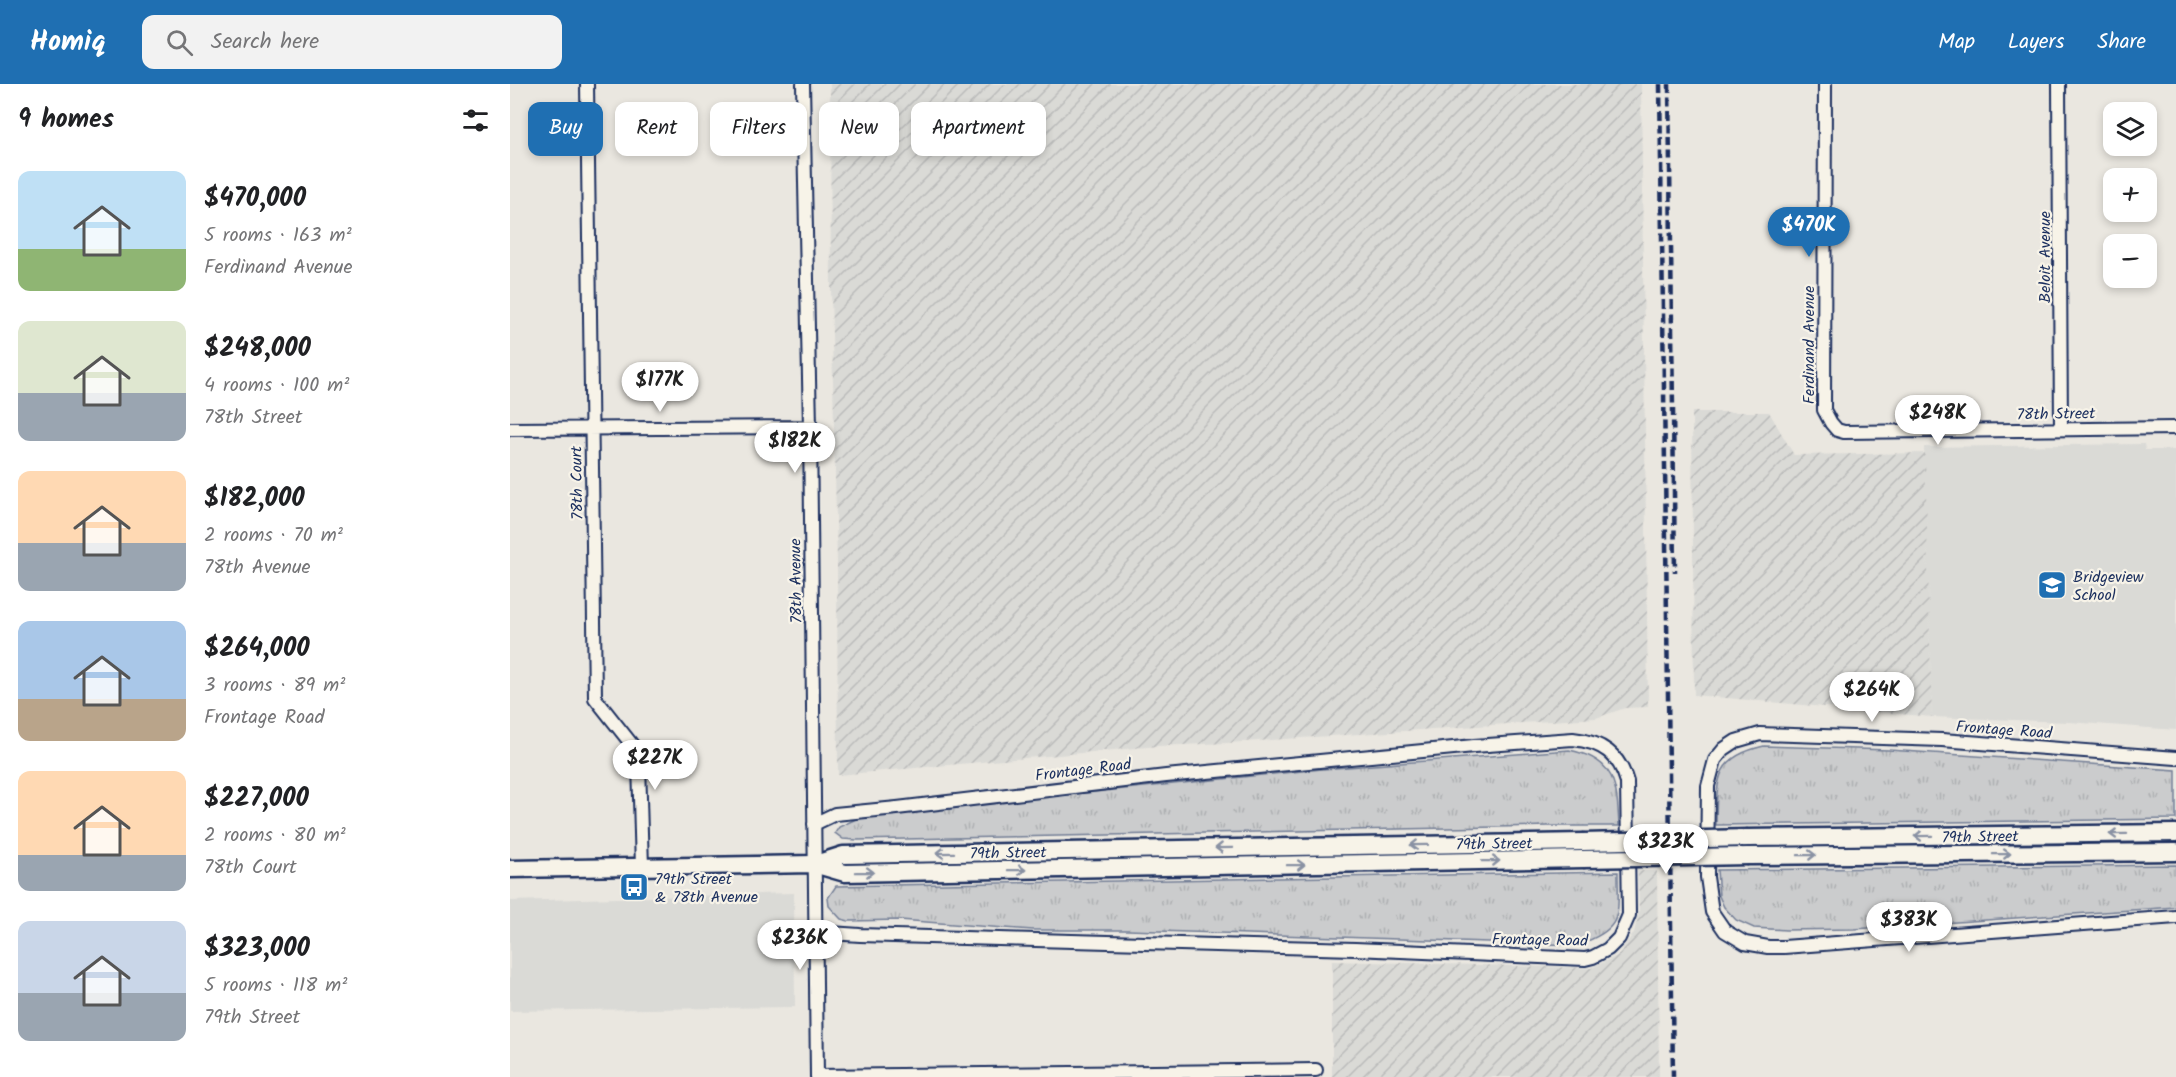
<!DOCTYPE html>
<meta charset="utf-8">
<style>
body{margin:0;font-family:Kalam,sans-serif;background:#f2f2f2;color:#202124;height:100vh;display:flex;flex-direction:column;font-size:22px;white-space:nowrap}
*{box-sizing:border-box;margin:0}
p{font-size:20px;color:#757577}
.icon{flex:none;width:33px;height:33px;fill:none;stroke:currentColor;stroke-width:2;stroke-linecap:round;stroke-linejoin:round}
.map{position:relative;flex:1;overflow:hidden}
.side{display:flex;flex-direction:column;background:#fff;width:510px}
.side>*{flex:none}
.top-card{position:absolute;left:18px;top:18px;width:570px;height:54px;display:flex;gap:12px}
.buttons{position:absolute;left:1593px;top:18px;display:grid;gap:12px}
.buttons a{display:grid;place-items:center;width:54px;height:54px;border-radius:12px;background:#fff;box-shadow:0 3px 9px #0003;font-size:30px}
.price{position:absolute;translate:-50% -51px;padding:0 14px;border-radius:21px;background:#fff;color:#222;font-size:20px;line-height:39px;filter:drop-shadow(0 2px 3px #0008)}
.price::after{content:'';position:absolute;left:50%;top:36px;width:18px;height:14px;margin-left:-9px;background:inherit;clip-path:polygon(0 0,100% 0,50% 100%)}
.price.on{background:#1f6fb2;color:#fff}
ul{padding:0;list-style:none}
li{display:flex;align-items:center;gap:18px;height:150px;padding:0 18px}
li span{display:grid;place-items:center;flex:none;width:168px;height:120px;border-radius:12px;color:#555}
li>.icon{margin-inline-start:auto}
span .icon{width:72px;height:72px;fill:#fffc;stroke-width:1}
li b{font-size:26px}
h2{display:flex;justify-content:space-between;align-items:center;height:72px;padding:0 18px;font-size:26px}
.tag{padding:0 21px;border-radius:12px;background:#fff;box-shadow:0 3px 9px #0003;font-size:21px;line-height:54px}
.tag.on{background:#1f6fb2;color:#fff}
header{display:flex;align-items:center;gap:36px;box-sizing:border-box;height:84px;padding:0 30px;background:#1f6fb2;color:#fff}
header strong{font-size:28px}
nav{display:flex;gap:33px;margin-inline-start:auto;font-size:21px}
.search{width:420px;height:54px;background:#f2f2f2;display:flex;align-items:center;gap:15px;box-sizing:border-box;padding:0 21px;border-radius:12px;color:#757577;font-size:22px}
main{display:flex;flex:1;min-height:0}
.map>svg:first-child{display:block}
.built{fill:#dadad6}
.industrial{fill:url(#industrial-furrows)}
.grass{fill:url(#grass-tufts);stroke:#737e96;stroke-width:1.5}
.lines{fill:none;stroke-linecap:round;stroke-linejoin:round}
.minor-casing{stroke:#1b2f5e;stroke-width:16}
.secondary-casing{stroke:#1b2f5e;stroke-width:21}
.minor{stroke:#f7f3e8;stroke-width:12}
.secondary{stroke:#f7f3e8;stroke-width:16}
.rail{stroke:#1b2f5e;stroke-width:4.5;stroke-dasharray:9 4.5;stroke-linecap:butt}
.secondary-bridge-casing{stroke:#1b2f5e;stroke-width:21;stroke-linecap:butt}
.secondary-bridge{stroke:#f7f3e8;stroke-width:16}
.oneway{stroke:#8991a3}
.labels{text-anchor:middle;stroke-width:4.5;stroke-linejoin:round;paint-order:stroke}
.street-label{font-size:16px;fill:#1b2f5e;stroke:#f7f3e8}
.poi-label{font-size:16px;fill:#1b2f5e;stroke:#f7f3e8;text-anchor:start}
</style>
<header>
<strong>Homiq</strong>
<div class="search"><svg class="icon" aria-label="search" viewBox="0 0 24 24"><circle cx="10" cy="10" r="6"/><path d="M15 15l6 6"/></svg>Search here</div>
<nav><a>Map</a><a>Layers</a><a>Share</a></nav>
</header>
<main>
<section class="side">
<h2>9 homes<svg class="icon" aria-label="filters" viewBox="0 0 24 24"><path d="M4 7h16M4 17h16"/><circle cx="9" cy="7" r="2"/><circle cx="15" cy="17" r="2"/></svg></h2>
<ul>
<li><span style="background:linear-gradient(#bfe0f5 65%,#8fb573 0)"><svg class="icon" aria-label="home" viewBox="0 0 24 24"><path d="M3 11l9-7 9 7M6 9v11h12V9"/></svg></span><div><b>$470,000</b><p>5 rooms · 163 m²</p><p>Ferdinand Avenue</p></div></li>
<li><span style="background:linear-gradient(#dfe7d0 60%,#9aa5b1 0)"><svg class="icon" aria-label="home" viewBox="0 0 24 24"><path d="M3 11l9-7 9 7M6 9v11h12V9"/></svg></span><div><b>$248,000</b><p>4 rooms · 100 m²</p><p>78th Street</p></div></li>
<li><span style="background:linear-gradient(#ffd9b3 60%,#9aa5b1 0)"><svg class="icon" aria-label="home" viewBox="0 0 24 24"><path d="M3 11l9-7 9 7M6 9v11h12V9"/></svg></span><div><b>$182,000</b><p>2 rooms · 70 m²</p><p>78th Avenue</p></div></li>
<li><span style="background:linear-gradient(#a9c7e8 65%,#b9a48a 0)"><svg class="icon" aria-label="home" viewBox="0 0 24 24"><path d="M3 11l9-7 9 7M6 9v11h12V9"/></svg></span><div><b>$264,000</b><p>3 rooms · 89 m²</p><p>Frontage Road</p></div></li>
<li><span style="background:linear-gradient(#ffd9b3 70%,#9aa5b1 0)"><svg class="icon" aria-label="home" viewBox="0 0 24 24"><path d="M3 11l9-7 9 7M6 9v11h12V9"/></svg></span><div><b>$227,000</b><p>2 rooms · 80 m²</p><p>78th Court</p></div></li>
<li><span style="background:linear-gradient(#c9d6e8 60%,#9aa5b1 0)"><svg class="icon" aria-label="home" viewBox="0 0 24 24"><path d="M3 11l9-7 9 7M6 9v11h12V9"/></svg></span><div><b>$323,000</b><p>5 rooms · 118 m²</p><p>79th Street</p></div></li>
</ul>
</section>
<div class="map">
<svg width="1666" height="993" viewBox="0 0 1666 993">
<defs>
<pattern id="industrial-furrows" width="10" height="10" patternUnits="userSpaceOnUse" patternTransform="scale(1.5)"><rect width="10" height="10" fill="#dadad6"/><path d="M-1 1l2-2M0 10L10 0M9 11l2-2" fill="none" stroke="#babbba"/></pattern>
<pattern id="grass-tufts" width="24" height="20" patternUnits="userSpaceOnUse" patternTransform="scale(1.5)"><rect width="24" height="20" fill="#cbcccd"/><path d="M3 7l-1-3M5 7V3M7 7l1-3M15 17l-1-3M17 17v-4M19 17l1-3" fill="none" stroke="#aeb0b2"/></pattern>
</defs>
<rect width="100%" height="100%" fill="#eae7e0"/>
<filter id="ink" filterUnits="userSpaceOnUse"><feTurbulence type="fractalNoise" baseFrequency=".0167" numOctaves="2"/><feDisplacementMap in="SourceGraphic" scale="12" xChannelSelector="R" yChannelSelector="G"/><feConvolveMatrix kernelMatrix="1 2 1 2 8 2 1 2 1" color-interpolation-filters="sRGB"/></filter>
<g filter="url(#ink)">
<!-- built -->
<path class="built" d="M1634,360L1635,366H1666V646L1559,638L1422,633L1414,363Z
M284,809L285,923L0,927V817Z"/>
<!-- industrial -->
<path class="industrial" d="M320,0H1131L1138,623L1115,624L1086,634L718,659L648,662L328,691L327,479L321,205Z
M1182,328H1259L1284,371L1415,369L1422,633L1184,611Z
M1128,787H1147L1149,993H822V877L1081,884L1107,872L1124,849L1129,828Z"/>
<!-- grass -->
<path class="grass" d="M1254,662L1379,666L1666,686V735L1206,741C1207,696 1204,673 1254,662Z
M1059,666C1106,675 1107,701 1109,742H1038L347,756L333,755L325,749L329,743L346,735L447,722L812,685Z
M1666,781V823L1344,845L1276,846L1244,844L1226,836L1214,823L1209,812L1207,786Z
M1108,788C1108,834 1114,843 1068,861L618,846H523L390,836L339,837L331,835L319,822L318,814L326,802Z"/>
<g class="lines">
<!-- minor casing -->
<g class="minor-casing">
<path id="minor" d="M77,0L85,614L123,662L129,679L132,784
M293,0L300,343L307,993
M1315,0L1314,326L1321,339L1327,346L1334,348L1666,344
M1549,0L1551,345
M0,345L300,343
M1666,674L1432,656L1250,650L1226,657L1214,665L1205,676L1198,702L1197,793L1202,828L1215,847L1235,859L1258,863H1274L1666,833
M304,740L325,730L387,724L656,692L964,662L1063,655C1092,658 1109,670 1117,698L1119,831L1109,854L1098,865L1083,873L1075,875L845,865L350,851L305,848
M307,992L806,986"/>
</g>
<!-- secondary casing -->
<g class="secondary-casing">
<path id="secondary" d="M1238,754L1666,749
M1238,772L1666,768
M305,780L333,771L1073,758
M0,785L304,780L335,789L1073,775"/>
</g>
<!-- minor -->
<use href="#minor" class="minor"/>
<!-- secondary -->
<use href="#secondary" class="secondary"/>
<!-- rail -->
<path class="rail" d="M1150,0L1163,993
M1159,0L1165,489"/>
<!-- secondary-bridge casing -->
<g class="secondary-bridge-casing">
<path id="secondary-bridge" d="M1073,758L1238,754
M1073,775L1238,772"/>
</g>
<!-- secondary-bridge -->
<use href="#secondary-bridge" class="secondary-bridge"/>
</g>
<!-- one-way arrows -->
<defs><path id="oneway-shaft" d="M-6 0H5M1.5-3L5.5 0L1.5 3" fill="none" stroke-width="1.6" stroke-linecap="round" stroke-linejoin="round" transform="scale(1.5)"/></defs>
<g class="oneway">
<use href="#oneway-shaft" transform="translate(1608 750) rotate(179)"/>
<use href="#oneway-shaft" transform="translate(1413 752) rotate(179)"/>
<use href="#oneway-shaft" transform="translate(909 761) rotate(179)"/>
<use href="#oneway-shaft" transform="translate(714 764) rotate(179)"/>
<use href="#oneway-shaft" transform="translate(435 769) rotate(179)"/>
<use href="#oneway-shaft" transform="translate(1492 770) rotate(-1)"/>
<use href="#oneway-shaft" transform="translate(1297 771) rotate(-1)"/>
<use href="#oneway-shaft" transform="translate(981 777) rotate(-1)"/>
<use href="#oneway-shaft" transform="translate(786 781) rotate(-1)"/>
<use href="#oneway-shaft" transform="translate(507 786) rotate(-1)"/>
<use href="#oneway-shaft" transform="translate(355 788) rotate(-1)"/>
</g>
</g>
<!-- icons -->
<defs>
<g id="school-square" transform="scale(1.5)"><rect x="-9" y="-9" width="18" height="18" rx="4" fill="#1f6fb2" stroke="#f7f3e8"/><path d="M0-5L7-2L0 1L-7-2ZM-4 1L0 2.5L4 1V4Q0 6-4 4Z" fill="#fff"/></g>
<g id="bus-square" transform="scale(1.5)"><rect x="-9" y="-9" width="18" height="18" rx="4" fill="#1f6fb2" stroke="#f7f3e8"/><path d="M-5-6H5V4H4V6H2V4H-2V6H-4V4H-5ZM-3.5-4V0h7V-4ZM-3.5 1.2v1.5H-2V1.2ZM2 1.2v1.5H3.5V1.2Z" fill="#fff"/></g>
</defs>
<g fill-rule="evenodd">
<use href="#school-square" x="1542" y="501"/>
<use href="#bus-square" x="124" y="803"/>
</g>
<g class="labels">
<!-- street labels -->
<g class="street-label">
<text transform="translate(1534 173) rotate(-90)" y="6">Beloit Avenue</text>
<text transform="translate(1298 261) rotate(-90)" y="6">Ferdinand Avenue</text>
<text transform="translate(1546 329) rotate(-1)" y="6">78th Street</text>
<text transform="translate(66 399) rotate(-91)" y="6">78th Court</text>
<text transform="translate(285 497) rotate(-91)" y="6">78th Avenue</text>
<text transform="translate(1494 645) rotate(4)" y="6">Frontage Road</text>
<text transform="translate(573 685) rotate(-7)" y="6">Frontage Road</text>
<text transform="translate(1470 752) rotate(-1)" y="6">79th Street</text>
<text transform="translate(984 759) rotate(-1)" y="6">79th Street</text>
<text transform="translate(498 768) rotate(-1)" y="6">79th Street</text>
<text transform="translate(1030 855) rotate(1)" y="6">Frontage Road</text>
</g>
<!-- poi labels -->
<g class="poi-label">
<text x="1563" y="498">Bridgeview<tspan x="1563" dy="18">School</tspan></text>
<text x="145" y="800">79th Street<tspan x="145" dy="18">&amp; 78th Avenue</tspan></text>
</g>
</g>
</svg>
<div class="buttons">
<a><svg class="icon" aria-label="layers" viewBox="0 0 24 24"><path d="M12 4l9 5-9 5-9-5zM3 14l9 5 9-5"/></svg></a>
<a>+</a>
<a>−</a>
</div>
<b class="price on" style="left:1299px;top:174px">$470K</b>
<b class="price" style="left:150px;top:329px">$177K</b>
<b class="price" style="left:1428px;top:362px">$248K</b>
<b class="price" style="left:285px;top:390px">$182K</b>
<b class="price" style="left:1362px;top:639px">$264K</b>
<b class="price" style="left:145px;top:707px">$227K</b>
<b class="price" style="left:1156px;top:791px">$323K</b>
<b class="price" style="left:1399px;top:869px">$383K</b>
<b class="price" style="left:290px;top:887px">$236K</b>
<div class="top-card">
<a class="tag on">Buy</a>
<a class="tag">Rent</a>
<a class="tag">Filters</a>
<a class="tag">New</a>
<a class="tag">Apartment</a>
</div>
</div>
</main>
